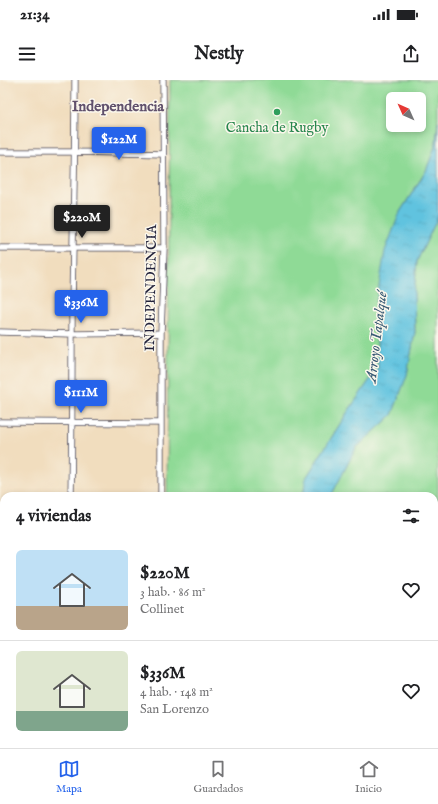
<!DOCTYPE html>
<html lang="es">
<meta charset="utf-8">
<style>
body{margin:0;font-family:"IM FELL English",serif;background:#f6f6f6;color:#202124;height:100vh;display:flex;flex-direction:column;font-size:15px;white-space:nowrap}
*{box-sizing:border-box;margin:0}
p{font-size:13px;color:#757577}
.icon{flex:none;width:22px;height:22px;fill:none;stroke:currentColor;stroke-width:2;stroke-linecap:round;stroke-linejoin:round}
.map{position:relative;flex:1;overflow:hidden}
.drawer{position:absolute;left:0px;top:412px;width:438px;height:256px;display:flex;flex-direction:column;background:#fff;border-radius:12px 12px 0 0;box-shadow:0 2px 6px #0003}
.drawer>*{flex:none}
.needle{width:26px;rotate:315deg}
.fabs{position:absolute;left:386px;top:12px;display:grid;gap:8px}
.fabs a{display:grid;place-items:center;width:40px;height:40px;border-radius:6px;background:#fff;box-shadow:0 2px 6px #0003;font-size:20px}
.price{position:absolute;translate:-50% -34px;padding:0 9px;border-radius:4px;background:#2563eb;color:#fff;font-size:13px;line-height:26px;filter:drop-shadow(0 1px 2px #0008)}
.price::after{content:'';position:absolute;left:50%;top:24px;width:12px;height:9px;margin-left:-6px;background:inherit;clip-path:polygon(0 0,100% 0,50% 100%)}
.price.active{background:#222;color:#fff}
ul{padding:0;list-style:none}
li{display:flex;align-items:center;gap:12px;height:100px;padding:0 16px}
li+li{border-top:1px solid #e0e0e0}
li span{display:grid;place-items:center;flex:none;width:112px;height:80px;border-radius:6px;color:#555}
li>.icon{margin-inline-start:auto}
span .icon{width:48px;height:48px;fill:#fffc;stroke-width:1}
li b{font-size:17px}
h2{display:flex;justify-content:space-between;align-items:center;height:48px;padding:0 16px;font-size:17px}
.status{display:flex;justify-content:space-between;align-items:center;height:28px;padding:0 20px;background:#fff;direction:ltr}
.status svg{height:11px;fill:currentColor}
header{display:flex;justify-content:space-between;align-items:center;height:52px;padding:0 16px;background:#fff;font-size:18px;font-weight:700}
.menu{display:flex;justify-content:space-around;align-items:center;height:56px;border-top:1px solid #e0e0e0;background:#fff;font-size:11px;color:#757577}
.menu a{display:grid;justify-items:center;gap:2px}
.menu .active{color:#2563eb}
.map>svg:first-child{display:block}
.grass{fill:url(#grass-tufts);stroke:#587e68}
.pitch{fill:#8fda96;stroke:#587e68;fill-rule:evenodd}
.water{fill:url(#water-ripples);stroke:#41728d}
.lines{fill:none;stroke-linecap:round;stroke-linejoin:round}
.minor-casing{stroke:#413e4f;stroke-width:7}
.major-casing{stroke:#413e4f;stroke-width:8}
.minor{stroke:#fff;stroke-width:5.5}
.major{stroke:#fff;stroke-width:7}
.leisure-dot{fill:#2e9e5b;stroke:#fbf7ec;stroke-width:1.5}
.labels{text-anchor:middle;stroke-width:3;stroke-linejoin:round;paint-order:stroke}
.leisure-label{font-size:14px;fill:#27864d;stroke:#fbf7ec}
.street-label{font-size:14px;fill:#22223b;stroke:#fbf7ec}
.neighbourhood-label{font-size:15px;font-weight:bold;fill:#61516c;stroke:#fbf7ec}
.water-label{font-size:15px;font-style:italic;fill:#385a74;stroke:#fbf7ec}
</style>
<div class="status"><b>21:34</b><svg viewBox="0 0 49 12"><path d="M0 12V9h3v3zM5 12V6h3v6zM10 12V3h3v9zM15 12V0h3v12zM26 1h20v11H26zM47 4h2v5h-2z"/></svg></div>
<header><svg class="icon" aria-label="menu" viewBox="0 0 24 24"><path d="M4 6h16M4 12h16M4 18h16"/></svg>Nestly<svg class="icon" aria-label="share" viewBox="0 0 24 24"><path d="M12 15V3M7 8l5-5 5 5M5 13v7h14v-7"/></svg></header>
<div class="map">
<svg width="438" height="668" viewBox="0 0 438 668">
<defs>
<pattern id="grass-tufts" width="24" height="20" patternUnits="userSpaceOnUse"><rect width="24" height="20" fill="#8fda96"/><path d="M3 7l-1-3M5 7V3M7 7l1-3M15 17l-1-3M17 17v-4M19 17l1-3" fill="none" stroke="#7bbb82"/></pattern>
<pattern id="water-ripples" width="26" height="14" patternUnits="userSpaceOnUse"><rect width="26" height="14" fill="#60c3df"/><path d="M2 4q2-2 4 0t4 0M15 11q2-2 4 0t4 0" fill="none" stroke="#53a7c0"/></pattern>
</defs>
<rect width="100%" height="100%" fill="#fbf7ec"/>
<filter id="ink" filterUnits="userSpaceOnUse"><feTurbulence type="fractalNoise" baseFrequency=".025" numOctaves="2"/><feDisplacementMap in="SourceGraphic" scale="8" xChannelSelector="R" yChannelSelector="G"/><feConvolveMatrix kernelMatrix="1 2 1 2 8 2 1 2 1" color-interpolation-filters="sRGB"/></filter>
<filter id="wash" filterUnits="userSpaceOnUse"><feTurbulence type="fractalNoise" baseFrequency=".012" numOctaves="4" result="noise"/><feDisplacementMap in="SourceGraphic" scale="16" xChannelSelector="R" yChannelSelector="G"/><feGaussianBlur stdDeviation="0.9" result="paint"/><feColorMatrix in="noise" values="0 0 0 0 0 0 0 0 0 0 0 0 0 0 0 0 0 1.4 0 .05"/><feComposite in="paint" operator="in"/></filter>
<g filter="url(#wash)">
<rect width="100%" height="100%" fill="#f1ddbe"/>
<!-- grass -->
<path class="grass" d="M248,664H348V668H248Z
M378,664H425L424,668H379Z"/>
<!-- pitch -->
<path class="pitch" d="M170,0H438V41L436,64L426,91L400,132L376,224L378,288L347,333L306,398L303,416H167ZM393,19H419V45H393Z
M438,137V493L436,522H438V603H434V416H331L356,368L392,335L407,294L415,252L414,214L417,181Z
M165,664H248V668H165Z"/>
<!-- water -->
<path class="water" d="M438,41V137L417,181L414,214L415,252L407,295L392,335L356,368L331,416H303L306,398L347,333L378,288L376,224L385,171L400,132L426,91L436,64Z
M348,664H378L379,668H348Z"/>
</g>
<g filter="url(#ink)">
<g class="lines">
<!-- minor casing -->
<g class="minor-casing">
<path id="minor" d="M0,72H75L163,74
M0,168H164
M0,252L72,254L161,253
M0,342L161,343
M71,416C72,353 72,290 72,228C73,152 75,76 75,0
M161,416V253L164,168L163,0
M0,431H4
M434,433H438
M0,521H4
M312,664L313,668
M70,668V664
M158,668V664
M398,668V664
M410,668L411,664"/>
</g>
<!-- major casing -->
<g class="major-casing">
<path id="major" d="M0,606H4
M434,608H438
M0,613H4
M434,616H438"/>
</g>
<!-- minor -->
<use href="#minor" class="minor"/>
<!-- major -->
<use href="#major" class="major"/>
</g>
</g>
<!-- markers -->
<circle class="leisure-dot" cx="277" cy="32" r="4"/>
<g class="labels">
<!-- leisure labels -->
<g class="leisure-label">
<text x="277" y="52">Cancha de Rugby</text>
</g>
<!-- street labels -->
<g class="street-label">
<text transform="translate(150 208) rotate(-89)" y="5">INDEPENDENCIA</text>
</g>
<!-- neighbourhood labels -->
<g class="neighbourhood-label">
<text x="118" y="31">Independencia</text>
</g>
<!-- water labels -->
<g class="water-label">
<text transform="translate(376 257) rotate(-83)" y="5">Arroyo Tapalqué</text>
</g>
</g>
</svg>
<div class="fabs">
<a><svg class="needle" viewBox="-14 -14 28 28"><path d="M0-13l5 13h-10z" fill="#e53935"/><path d="M0 13l5-13h-10z" fill="#757577"/></svg></a>
</div>
<b class="price" style="left:119px;top:81px">$122M</b>
<b class="price active" style="left:82px;top:159px">$220M</b>
<b class="price" style="left:81px;top:244px">$336M</b>
<b class="price" style="left:81px;top:334px">$111M</b>
<section class="drawer">
<h2>4 viviendas<svg class="icon" aria-label="filters" viewBox="0 0 24 24"><path d="M4 7h16M4 17h16"/><circle cx="9" cy="7" r="2"/><circle cx="15" cy="17" r="2"/></svg></h2>
<ul>
<li><span style="background:linear-gradient(#bfe0f5 70%,#b9a48a 0)"><svg class="icon" aria-label="home" viewBox="0 0 24 24"><path d="M3 11l9-7 9 7M6 9v11h12V9"/></svg></span><div><b>$220M</b><p>3 hab. · 86 m²</p><p>Collinet</p></div><svg class="icon" aria-label="heart" viewBox="0 0 24 24"><path d="M12 20l-8-8c-3-5 5-10 8-4 3-6 11-1 8 4z"/></svg></li>
<li><span style="background:linear-gradient(#dfe7d0 75%,#7fa58c 0)"><svg class="icon" aria-label="home" viewBox="0 0 24 24"><path d="M3 11l9-7 9 7M6 9v11h12V9"/></svg></span><div><b>$336M</b><p>4 hab. · 148 m²</p><p>San Lorenzo</p></div><svg class="icon" aria-label="heart" viewBox="0 0 24 24"><path d="M12 20l-8-8c-3-5 5-10 8-4 3-6 11-1 8 4z"/></svg></li>
</ul>
</section>
</div>
<nav class="menu">
<a class="active"><svg class="icon" aria-label="map" viewBox="0 0 24 24"><path d="M3 6l6-2 6 2 6-2v14l-6 2-6-2-6 2zM9 4v14M15 6v14"/></svg>Mapa</a>
<a><svg class="icon" aria-label="saved" viewBox="0 0 24 24"><path d="M7 4h10v16l-5-4-5 4z"/></svg>Guardados</a>
<a><svg class="icon" aria-label="home" viewBox="0 0 24 24"><path d="M3 11l9-7 9 7M6 9v11h12V9"/></svg>Inicio</a>
</nav>
